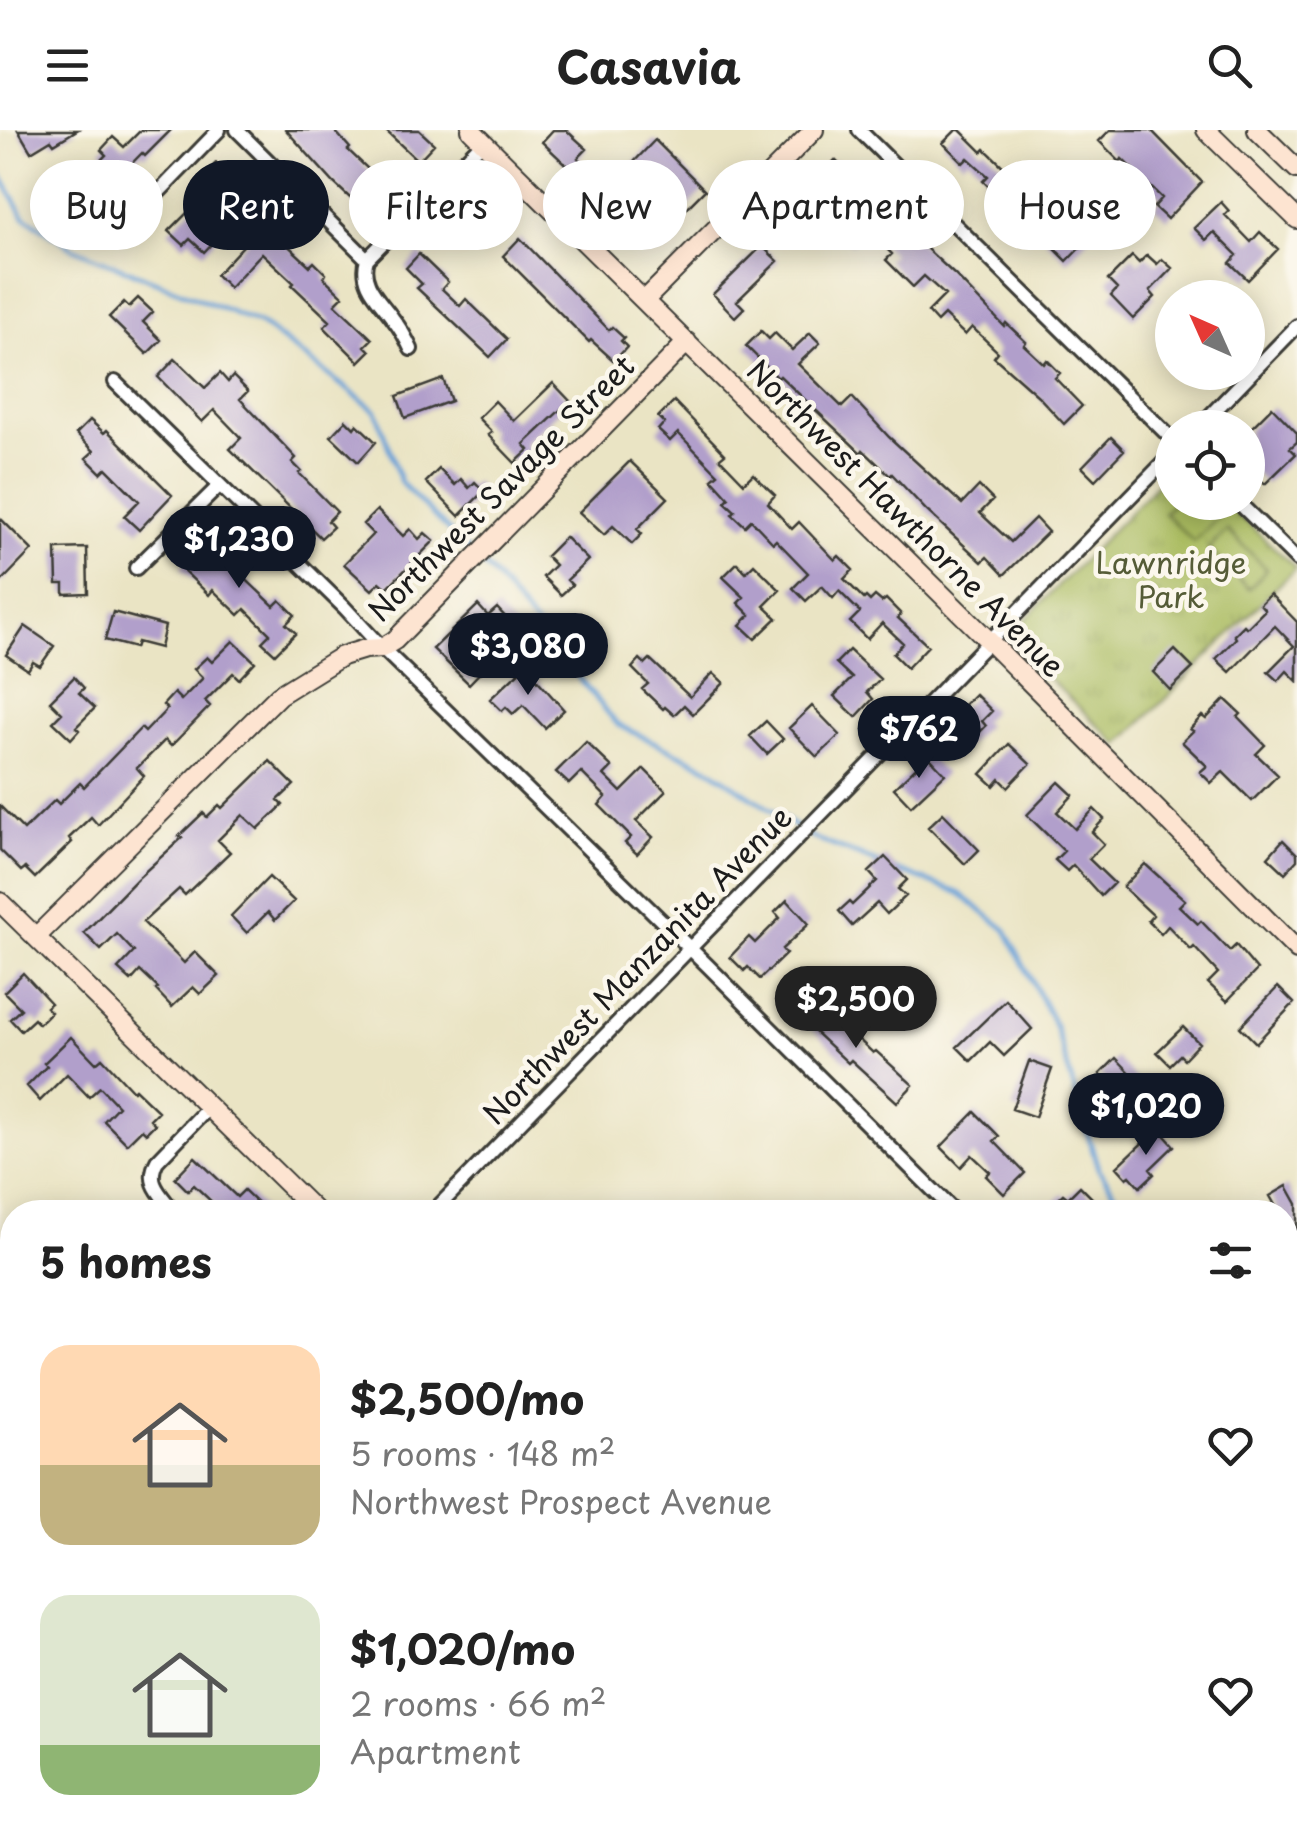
<!DOCTYPE html>
<meta charset="utf-8">
<style>
body{margin:0;font-family:"Playpen Sans",sans-serif;background:#f2f2f2;color:#222;height:100vh;display:flex;flex-direction:column;font-size:38px;white-space:nowrap}
*{box-sizing:border-box;margin:0}
p{font-size:32px;color:#767676}
.icon{flex:none;width:55px;height:55px;fill:none;stroke:currentColor;stroke-width:2;stroke-linecap:round;stroke-linejoin:round}
.map{position:relative;flex:1;overflow:hidden}
.drawer{position:absolute;left:0px;top:1070px;width:1298px;height:640px;display:flex;flex-direction:column;background:#fff;border-radius:40px 40px 0 0;box-shadow:0 5px 25px #0003}
.drawer>*{flex:none}
.guide{position:absolute;left:30px;top:30px;width:1238px;height:90px;display:flex;gap:20px}
.needle{width:65px;rotate:315deg}
.fabs{position:absolute;left:1155px;top:150px;display:grid;gap:20px}
.fabs a{display:grid;place-items:center;width:110px;height:110px;border-radius:50%;background:#fff;box-shadow:0 5px 25px #0003;font-size:50px}
.price{position:absolute;translate:-50% -85px;padding:0 22px;border-radius:35px;background:#111827;color:#fff;font-size:32px;line-height:65px;filter:drop-shadow(0 2px 5px #0008)}
.price::after{content:'';position:absolute;left:50%;top:60px;width:30px;height:22px;margin-left:-15px;background:inherit;clip-path:polygon(0 0,100% 0,50% 100%)}
.price.selected{background:#222;color:#fff}
ul{padding:0;list-style:none}
li{display:flex;align-items:center;gap:30px;height:250px;padding:0 40px}
li span{display:grid;place-items:center;flex:none;width:280px;height:200px;border-radius:30px;color:#555}
li>.icon{margin-inline-start:auto}
span .icon{width:120px;height:120px;fill:#fffc;stroke-width:1}
li b{font-size:42px}
h2{display:flex;justify-content:space-between;align-items:center;height:120px;padding:0 40px;font-size:42px}
.pill{padding:0 35px;border-radius:45px;background:#fff;box-shadow:0 5px 25px #0003;font-size:35px;line-height:90px}
.pill.selected{background:#111827;color:#fff}
header{display:flex;justify-content:space-between;align-items:center;height:130px;padding:0 40px;background:#fff;font-size:45px;font-weight:700}
.map>svg:first-child{display:block}
.grass{fill:url(#grass-tufts);stroke:#636c3e;stroke-width:2.5}
.pitch{fill:#aabc60;stroke:#636c3e;stroke-width:2.5}
.lines{fill:none;stroke-linecap:round;stroke-linejoin:round}
.stream{stroke:#69a1d7;stroke-width:5}
.building{fill:#b19fcb}
.street-casing{stroke:#3b3a35;stroke-width:18}
.secondary-casing{stroke:#3b3a35;stroke-width:22}
.street{stroke:#fff;stroke-width:12}
.secondary{stroke:#fde4d1;stroke-width:18}
.labels{text-anchor:middle;stroke-width:9;stroke-linejoin:round;paint-order:stroke}
.street-label{font-size:30px;fill:#1c1c1c;stroke:#fbf7ec}
.park-label{font-size:30px;fill:#555c37;stroke:#fbf7ec}
</style>
<header><svg class="icon" aria-label="menu" viewBox="0 0 24 24"><path d="M4 6h16M4 12h16M4 18h16"/></svg>Casavia<svg class="icon" aria-label="search" viewBox="0 0 24 24"><circle cx="10" cy="10" r="6"/><path d="M15 15l6 6"/></svg></header>
<div class="map">
<svg width="1297" height="1710" viewBox="0 0 1297 1710">
<defs>
<pattern id="grass-tufts" width="24" height="20" patternUnits="userSpaceOnUse" patternTransform="scale(2.5)"><rect width="24" height="20" fill="#aabc60"/><path d="M3 7l-1-3M5 7V3M7 7l1-3M15 17l-1-3M17 17v-4M19 17l1-3" fill="none" stroke="#92a153"/></pattern>
</defs>
<rect width="100%" height="100%" fill="#fbf7ec"/>
<filter id="ink" filterUnits="userSpaceOnUse"><feTurbulence type="fractalNoise" baseFrequency=".01" numOctaves="2"/><feDisplacementMap in="SourceGraphic" scale="20" xChannelSelector="R" yChannelSelector="G"/><feConvolveMatrix kernelMatrix="1 2 1 2 8 2 1 2 1" color-interpolation-filters="sRGB"/></filter>
<filter id="wash" filterUnits="userSpaceOnUse"><feTurbulence type="fractalNoise" baseFrequency=".0048" numOctaves="4" result="noise"/><feDisplacementMap in="SourceGraphic" scale="40" xChannelSelector="R" yChannelSelector="G"/><feGaussianBlur stdDeviation="2.25" result="paint"/><feColorMatrix in="noise" values="0 0 0 0 0 0 0 0 0 0 0 0 0 0 0 0 0 1.4 0 .05"/><feComposite in="paint" operator="in"/></filter>
<g filter="url(#wash)">
<rect width="100%" height="100%" fill="#eae4c4"/>
<!-- grass -->
<path class="grass" d="M1172,339V372L1226,373L1296,438L1119,615L1013,515L1009,506Z"/>
<!-- pitch -->
<path class="pitch" d="M1175,372L1205,373L1219,386L1194,412L1164,383Z
M1227,400L1267,439L1249,459L1208,419Z"/>
<g class="lines">
<!-- stream -->
<path class="stream" d="M0,44L24,86L73,118L261,194L376,281L401,353L495,447L618,595L707,637L811,707L883,735
M894,739L959,763L1006,800L1055,896L1098,1038L1128,1082
M1285,1449L1297,1504"/>
</g>
<g id="blocks">
<!-- building -->
<path class="building" d="M18,0H77L54,14L51,10L31,22Z
M141,0H171L145,26L142,23L97,69L79,52L106,25L101,20L113,7L124,17Z
M286,0H334L350,18L348,20L390,60L373,78L370,76L365,82L334,53Z
M385,0H419L434,14L418,31Z
M553,0H566L587,19L578,28L603,53L581,76L566,62L580,48L542,12Z
M956,0H960L982,22L985,19L1012,45L1015,41L1035,60L1014,81L983,51L988,46L968,28L963,33L943,13Z
M1110,0H1151L1202,52L1167,89L1154,77L1162,68L1122,29L1120,32L1099,11Z
M655,10L705,60L686,79L670,63L638,93L606,61Z
M835,30L851,46L827,69L812,54Z
M216,33L227,45L230,41L246,56L242,60L285,105L281,109L310,136L314,132L326,144L324,148L343,166L335,174L372,209L365,216L370,221L359,232L324,197L330,191L292,155L294,153L262,123L229,158L216,145L255,103L221,69L201,89L219,106L204,122L190,109L184,115L169,101L206,64L195,53Z
M873,69L955,145L1004,196L1006,193L1026,212L1024,215L1044,234L1047,230L1060,243L1055,248L1082,276L1064,294L1038,266L994,227L998,222L972,197L965,205L944,185L937,192L928,182L945,165L924,146L913,157L886,130L892,124L867,99L851,115L839,104Z
M1221,72L1229,81L1225,85L1251,112L1260,102L1278,119L1248,150L1230,133L1237,125L1214,102L1206,110L1194,98Z
M1066,88L1077,98L1087,88L1098,99L1067,131L1045,109Z
M520,108L609,200L612,197L624,208L621,211L627,217L614,231L591,210L589,212L503,126Z
M762,116L778,131L737,171L744,178L735,187L713,164Z
M419,124L448,152L442,159L460,176L466,169L507,209L490,227L417,158L422,154L406,138Z
M1147,125L1157,134L1162,129L1172,138L1150,161L1155,167L1133,189L1111,166L1117,159L1108,150L1132,126L1139,133Z
M138,168L153,182L143,192L161,210L147,224L109,187L124,172L129,177Z
M761,201L769,209L775,203L792,220L810,203L820,213L798,234L842,277L852,267L889,307L962,374L979,356L993,370L980,383L1011,412L1035,388L1048,402L1004,445L987,427L982,432L927,381L892,344L890,346L863,320L861,323L780,246L778,248L746,216Z
M175,229L205,258L220,243L228,252L233,246L248,261L240,269L296,328L292,332L301,341L299,343L337,382L328,391L333,397L321,408L230,319L241,308L214,280L202,292L158,247Z
M443,249L451,271L405,288L397,266Z
M553,253L570,271L524,314L529,320L515,333L488,305L492,302L478,288L495,271L514,291Z
M674,271L725,324L720,328L744,353L753,344L775,365L768,373L792,399L799,392L835,430L839,426L853,440L844,449L864,469L866,467L870,471L875,466L882,472L886,469L901,484L898,488L928,516L907,538L893,524L903,513L882,493L867,509L850,492L860,482L839,461L833,468L822,456L806,471L793,458L808,443L776,410L773,413L751,390L745,396L732,384L735,381L725,372L729,368L712,349L718,344L678,303L670,311L658,300L664,293L658,287Z
M1272,277L1297,303V312L1290,318L1296,324L1265,354L1248,335V301Z
M90,290L104,303L107,300L172,365L139,400L124,386L139,371L106,338L101,343L86,328L94,321L76,304Z
M346,290L354,298L357,294L376,312L358,332L331,306Z
M1111,307L1124,320L1095,350L1082,337Z
M630,331L668,368L637,399L642,404L632,414L613,396L604,405L579,382Z
M439,339L455,355L461,349L469,358L475,352L484,361L459,386L426,352Z
M377,380L403,406L410,399L419,409L425,403L434,411L387,458L380,452L372,460L344,434L373,404L363,394Z
M0,388L32,420L0,453Z
M214,404L242,431L234,438L274,476L280,470L295,485L286,494L296,503L275,524L262,512L270,504L245,479L239,485L213,460L209,465L181,438Z
M565,407L588,430L567,450L572,455L561,465L543,447L555,435L546,426Z
M87,418L88,463L64,464V454H57L56,419Z
M737,433L746,442L754,434L780,460L764,476L777,488L755,509L740,495L750,485L738,473L744,467L723,447Z
M1270,464L1297,492V551L1287,541L1278,551L1268,542L1294,516L1275,496L1230,542L1216,529L1236,508L1234,505L1244,495L1247,498L1265,480L1260,474Z
M478,475L488,486L497,478L522,505L499,525L498,524L469,554L433,519Z
M113,482L165,496L160,518L137,512L135,518L105,510Z
M25,496L54,516L40,536L33,532L28,540L6,525Z
M233,511L255,532L239,549L233,543L205,571L210,576L171,616L165,610L137,638L144,646L98,695L91,687L69,708L72,712L35,748L25,738L21,741L0,720V676L24,700L55,670L59,674L80,653L84,657L141,598L145,602L167,579L163,575L174,563L181,570L203,548L194,539L207,527L212,532Z
M849,520L880,549L867,562L873,569L856,587L834,566L852,548L836,533Z
M1175,520L1193,538L1170,560L1153,542Z
M640,529L645,534L650,529L690,567L713,543L724,553L693,584L684,575L674,585L665,577L663,579L642,559L648,554L632,538Z
M525,536L564,580L545,598L523,575L513,584L506,577L502,581L490,569Z
M74,547L84,558L79,563L95,578L76,597L79,600L71,609L53,592L62,583L50,571Z
M975,564L992,581L982,591L986,596L959,623L946,610L959,596L951,588Z
M1225,569L1241,584L1238,587L1265,615L1256,624L1278,645L1252,671L1223,642L1211,653L1200,642L1207,636L1182,612L1193,601L1190,599L1202,586L1206,589Z
M812,576L840,605L817,627L789,598Z
M766,591L783,609L767,624L750,606Z
M586,612L612,637L604,645L621,662L644,639L666,661L636,691L653,707L637,724L625,713L631,707L599,675L606,667L581,642L569,654L556,642Z
M1009,614L1030,634L1008,657L1000,649L994,656L981,644Z
M928,626L945,644L911,676L894,658Z
M270,631L294,655L278,670L283,675L258,699L243,685L218,710L230,722L185,765L179,759L143,792L184,833L195,822L219,846L200,864L193,857L172,877L156,860L158,858L140,841L131,851L118,839L134,822L117,804L101,820L84,803L137,749L182,708L179,706L203,683L207,687L219,675L222,678Z
M1059,652L1073,665L1057,682L1075,699L1094,679L1104,689L1092,702L1104,714L1089,729L1114,753L1101,766L1073,735L1067,741L1055,730L1064,721L1027,685Z
M943,683L979,720L965,734L928,697Z
M1283,710L1297,724V730L1285,743L1268,727Z
M885,727L907,750L898,759L906,766L887,784L877,773L852,796L839,781L849,772L852,775L877,751L869,742Z
M1145,734L1185,770L1179,776L1198,794L1201,791L1230,821L1236,815L1257,840L1227,871L1208,853L1218,843L1194,817L1191,820L1168,796L1161,804L1148,791L1153,785L1123,757Z
M269,747L294,771L275,790L268,782L247,803L231,786Z
M787,770L809,794L782,819L786,824L760,849L748,837L744,841L730,827L749,807L755,813L780,788L775,782Z
M23,843L51,873L46,877L51,882L39,894L34,889L21,901L10,889L21,879L4,862Z
M1278,857L1294,873L1256,913L1240,897Z
M817,870L873,923L876,921L913,955L897,972L851,930L848,933L800,888Z
M1006,870L1032,899L1004,926L990,912L971,931L957,917Z
M1183,897L1199,913L1184,929L1180,925L1170,935L1157,922Z
M71,907L96,933L102,928L133,961L135,959L158,981L150,989L155,994L146,1003L142,999L127,1014L104,991L118,976L100,957L89,967L67,944L40,971L27,956L47,936L44,933Z
M1116,928L1141,954L1125,970L1100,944Z
M1029,931L1052,939L1035,987L1012,979Z
M975,982L999,1006L994,1011L1025,1043L1004,1064L986,1046L990,1042L972,1025L961,1037L941,1017Z
M1158,998L1174,1016L1150,1039L1154,1044L1140,1057L1130,1046L1127,1048L1117,1037Z
M195,1027L237,1067L244,1060L267,1082H206L214,1074L194,1055L188,1061L175,1048Z
M1080,1056L1097,1073L1088,1082H1044L1063,1064L1068,1068Z
M1287,1056L1297,1074V1112L1285,1091V1082H1279L1270,1066Z
M174,1698H216L203,1710H162Z
M442,1698H477L482,1710H413Z
M925,1698H1046L1019,1710H1010L1007,1704L994,1710H930Z"/>
</g>
</g>
<g filter="url(#ink)">
<use href="#blocks" fill-opacity="0" stroke="#3b3a35" stroke-width="2.5"/>
<g class="lines">
<!-- street casing -->
<g class="street-casing">
<path id="street" d="M237,0L367,129
M859,0L1172,309
M153,68L219,0
M411,219C406,208 400,198 393,189C380,170 359,154 367,129L483,12
M115,252L344,477L382,518L707,835L955,1082
M1198,298L1297,196
M1238,372L1297,430
M136,438L220,355
M174,1082C161,1064 145,1053 157,1031L209,977
M433,1082L1172,324
M559,1698L564,1710
M1173,1698L1178,1710
M119,1710L132,1698
M353,1710L365,1698
M666,1710L699,1698"/>
</g>
<!-- secondary casing -->
<g class="secondary-casing">
<path id="secondary" d="M471,0L989,511L1297,820
M1206,0L1297,89
M1257,0L1297,39
M645,170L814,0
M0,772L316,1082
M36,807L279,565L342,526L365,519L382,518L395,510L687,212
M1285,1680L1297,1675
M764,1698L769,1710
M1209,1710L1241,1698"/>
</g>
<!-- street -->
<use href="#street" class="street"/>
<!-- secondary -->
<use href="#secondary" class="secondary"/>
</g>
</g>
<g class="labels">
<!-- street labels -->
<g class="street-label">
<text transform="translate(502 359) rotate(-45)" y="10">Northwest Savage Street</text>
<text transform="translate(905 389) rotate(45)" y="10">Northwest Hawthorne Avenue</text>
<text transform="translate(638 836) rotate(-46)" y="10">Northwest Manzanita Avenue</text>
</g>
<!-- park labels -->
<g class="park-label">
<text x="1171" y="444">Lawnridge<tspan x="1171" dy="34">Park</tspan></text>
</g>
</g>
</svg>
<div class="fabs">
<a><svg class="needle" viewBox="-14 -14 28 28"><path d="M0-13l5 13h-10z" fill="#e53935"/><path d="M0 13l5-13h-10z" fill="#767676"/></svg></a>
<a><svg class="icon" aria-label="locate" viewBox="0 0 24 24"><circle cx="12" cy="12" r="6"/><path d="M12 2v4M12 18v4M2 12h4M18 12h4"/></svg></a>
</div>
<b class="price" style="left:239px;top:461px">$1,230</b>
<b class="price" style="left:528px;top:568px">$3,080</b>
<b class="price" style="left:919px;top:651px">$762</b>
<b class="price selected" style="left:856px;top:921px">$2,500</b>
<b class="price" style="left:1146px;top:1028px">$1,020</b>
<div class="guide">
<a class="pill">Buy</a>
<a class="pill selected">Rent</a>
<a class="pill">Filters</a>
<a class="pill">New</a>
<a class="pill">Apartment</a>
<a class="pill">House</a>
</div>
<section class="drawer">
<h2>5 homes<svg class="icon" aria-label="filters" viewBox="0 0 24 24"><path d="M4 7h16M4 17h16"/><circle cx="9" cy="7" r="2"/><circle cx="15" cy="17" r="2"/></svg></h2>
<ul>
<li><span style="background:linear-gradient(#ffd9b3 60%,#c2b280 0)"><svg class="icon" aria-label="home" viewBox="0 0 24 24"><path d="M3 11l9-7 9 7M6 9v11h12V9"/></svg></span><div><b>$2,500/mo</b><p>5 rooms · 148 m²</p><p>Northwest Prospect Avenue</p></div><svg class="icon" aria-label="heart" viewBox="0 0 24 24"><path d="M12 20l-8-8c-3-5 5-10 8-4 3-6 11-1 8 4z"/></svg></li>
<li><span style="background:linear-gradient(#dfe7d0 75%,#8fb573 0)"><svg class="icon" aria-label="home" viewBox="0 0 24 24"><path d="M3 11l9-7 9 7M6 9v11h12V9"/></svg></span><div><b>$1,020/mo</b><p>2 rooms · 66 m²</p><p>Apartment</p></div><svg class="icon" aria-label="heart" viewBox="0 0 24 24"><path d="M12 20l-8-8c-3-5 5-10 8-4 3-6 11-1 8 4z"/></svg></li>
</ul>
</section>
</div>
